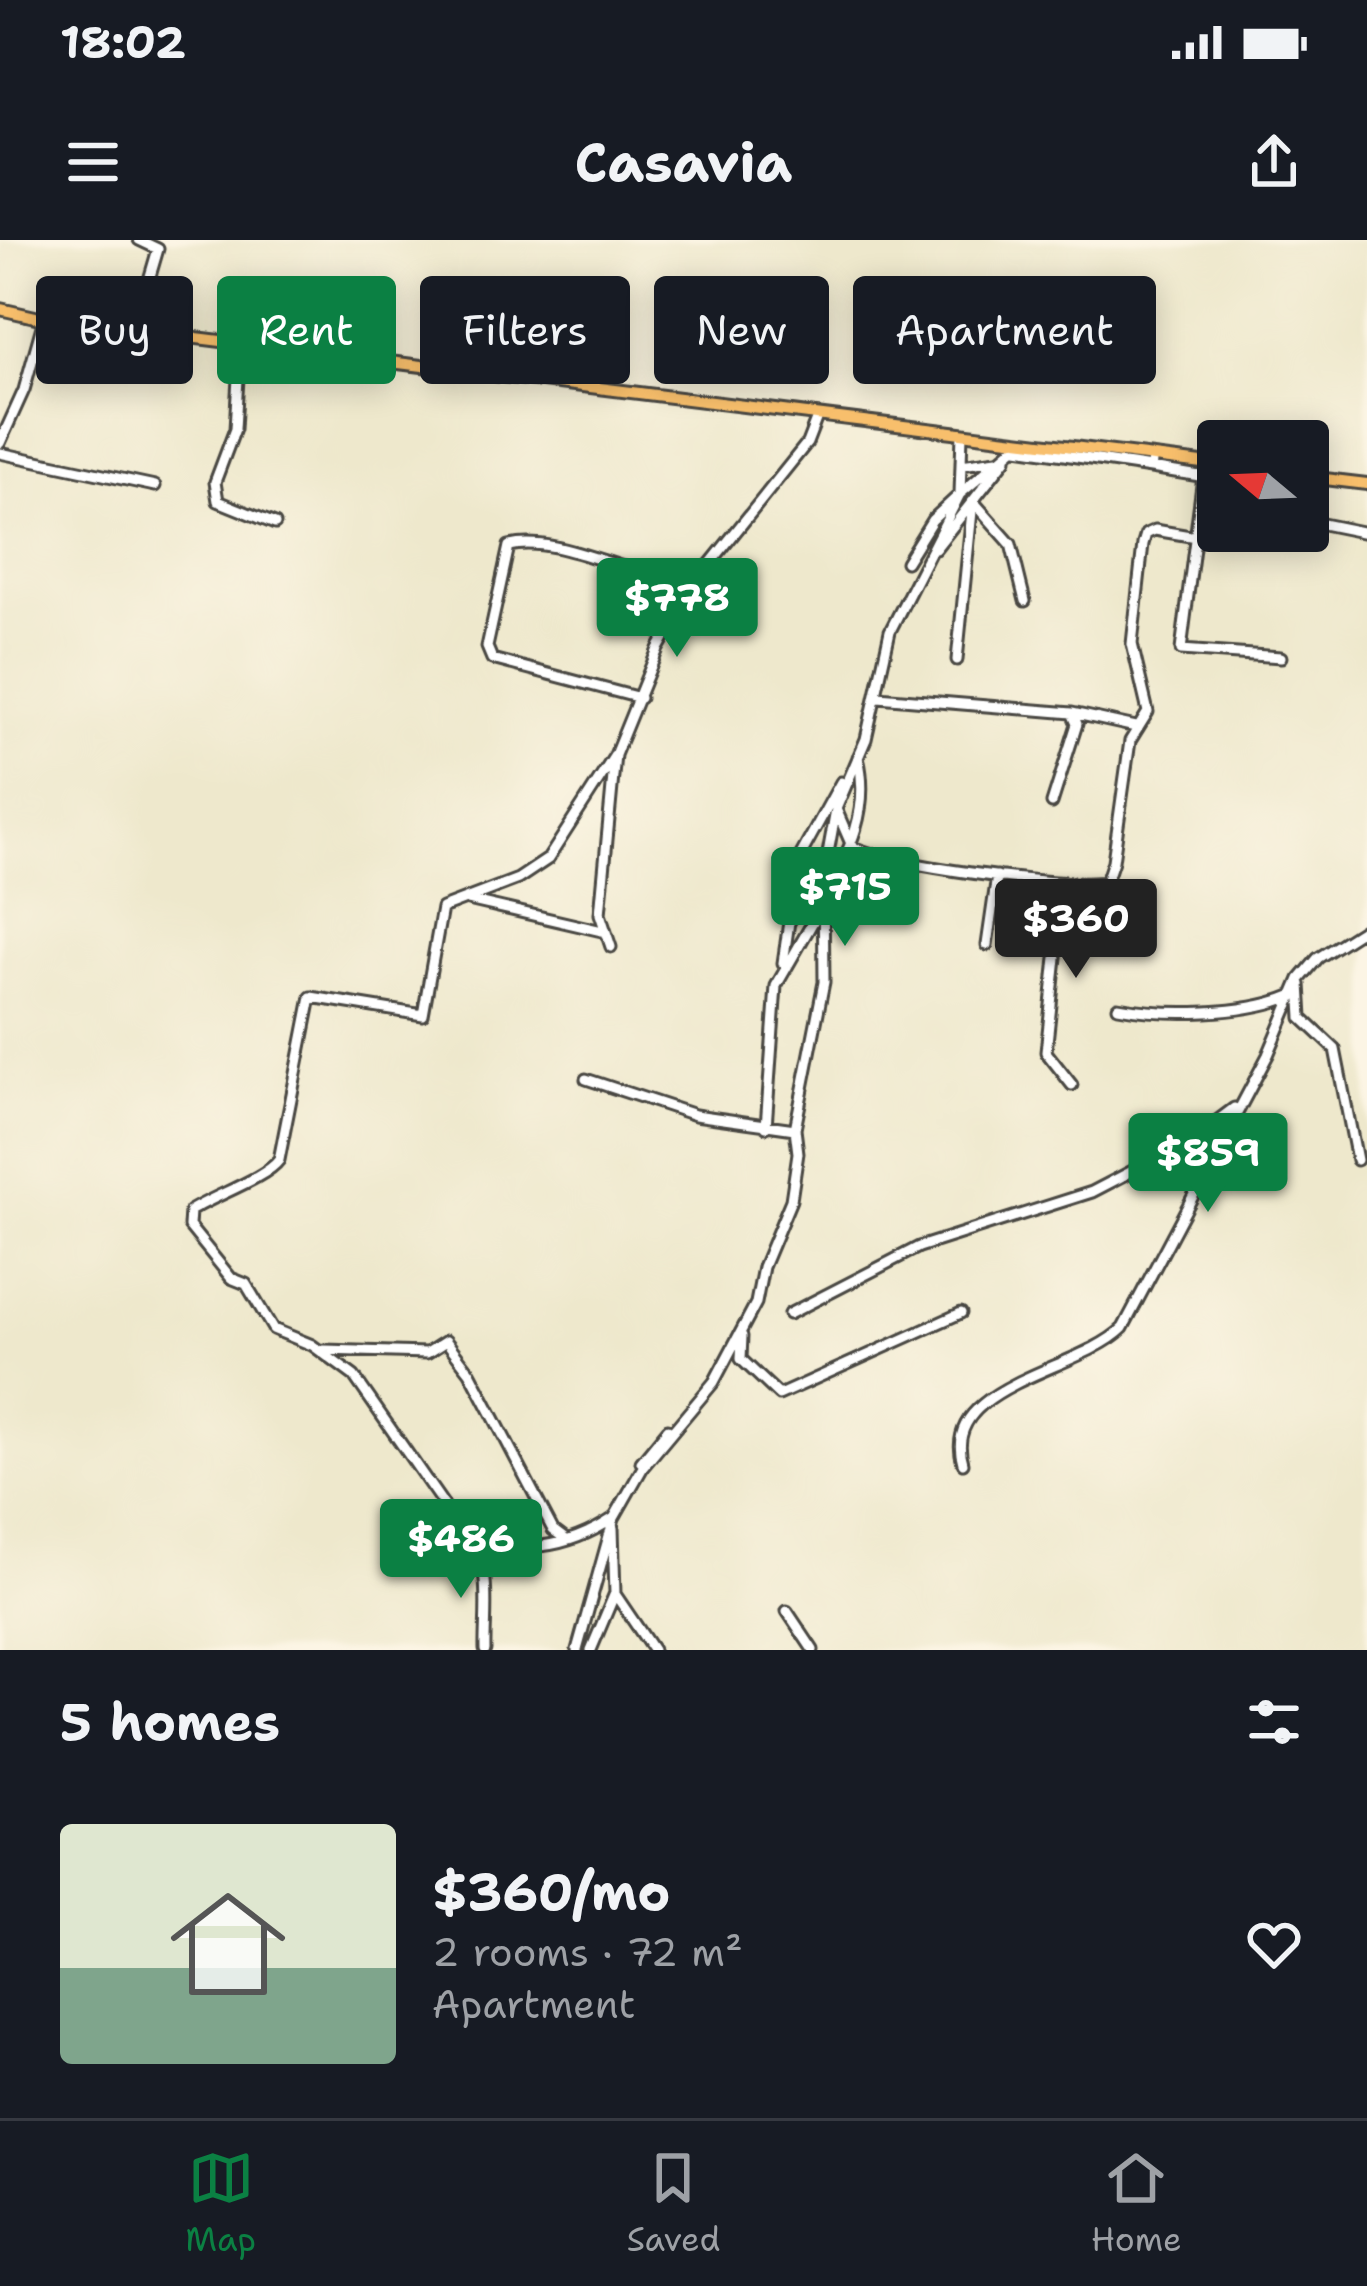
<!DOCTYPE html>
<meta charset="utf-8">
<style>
body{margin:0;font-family:"Shantell Sans",sans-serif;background:#242831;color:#f1f3f6;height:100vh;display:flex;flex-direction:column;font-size:45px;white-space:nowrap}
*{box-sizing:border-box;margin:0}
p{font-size:39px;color:#9ea1a6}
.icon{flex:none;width:66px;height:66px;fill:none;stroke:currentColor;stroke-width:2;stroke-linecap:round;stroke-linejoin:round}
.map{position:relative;height:1410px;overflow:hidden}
.sheet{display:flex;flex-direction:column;background:#171b24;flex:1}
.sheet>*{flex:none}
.top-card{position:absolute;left:36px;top:36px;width:1296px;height:108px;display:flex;gap:24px}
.needle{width:78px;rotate:289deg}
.fabs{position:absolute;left:1197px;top:180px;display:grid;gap:24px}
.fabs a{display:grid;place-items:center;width:132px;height:132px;border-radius:12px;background:#171b24;box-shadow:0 6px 30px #0003;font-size:60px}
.price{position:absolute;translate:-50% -102px;padding:0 27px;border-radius:12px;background:#0b8043;color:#fff;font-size:39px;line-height:78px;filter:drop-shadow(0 3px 6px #0008)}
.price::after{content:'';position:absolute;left:50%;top:72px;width:36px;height:27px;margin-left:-18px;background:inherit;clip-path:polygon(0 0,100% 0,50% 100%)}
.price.active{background:#222;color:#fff}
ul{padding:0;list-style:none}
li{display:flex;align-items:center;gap:36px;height:300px;padding:0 60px}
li+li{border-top:3px solid #363941}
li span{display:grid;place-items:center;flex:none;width:336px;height:240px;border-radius:12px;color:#555}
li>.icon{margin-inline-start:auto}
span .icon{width:144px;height:144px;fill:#fffc;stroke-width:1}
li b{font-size:51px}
h2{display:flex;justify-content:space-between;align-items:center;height:144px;padding:0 60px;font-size:51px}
.chip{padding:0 42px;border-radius:12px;background:#171b24;box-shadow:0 6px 30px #0003;font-size:42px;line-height:108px}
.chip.active{background:#0b8043;color:#fff}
.status{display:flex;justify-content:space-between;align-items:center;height:84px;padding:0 60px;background:#171b24;direction:ltr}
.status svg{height:33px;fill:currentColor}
header{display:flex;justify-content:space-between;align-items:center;height:156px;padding:0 60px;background:#171b24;font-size:54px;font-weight:700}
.menu{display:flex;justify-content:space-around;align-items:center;height:168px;border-top:3px solid #363941;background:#171b24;font-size:33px;color:#9ea1a6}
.menu a{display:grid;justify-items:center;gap:6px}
.menu .active{color:#0b8043}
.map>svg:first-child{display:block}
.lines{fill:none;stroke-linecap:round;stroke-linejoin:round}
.minor-casing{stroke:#484743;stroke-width:15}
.major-casing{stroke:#484743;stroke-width:16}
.minor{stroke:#fff;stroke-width:9}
.major{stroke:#f8bf6c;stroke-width:10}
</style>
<div class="status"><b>18:02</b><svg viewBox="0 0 49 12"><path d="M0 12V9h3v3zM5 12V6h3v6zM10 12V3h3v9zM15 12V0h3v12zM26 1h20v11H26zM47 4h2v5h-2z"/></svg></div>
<header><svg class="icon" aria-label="menu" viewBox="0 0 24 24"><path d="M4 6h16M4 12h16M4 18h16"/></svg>Casavia<svg class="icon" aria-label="share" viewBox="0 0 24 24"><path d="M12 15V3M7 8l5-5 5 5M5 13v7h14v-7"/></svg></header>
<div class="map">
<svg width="1367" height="1410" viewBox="0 0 1367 1410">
<rect width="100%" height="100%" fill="#fcf5e5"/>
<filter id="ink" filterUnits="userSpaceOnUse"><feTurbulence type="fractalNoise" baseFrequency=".00833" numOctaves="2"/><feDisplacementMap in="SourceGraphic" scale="24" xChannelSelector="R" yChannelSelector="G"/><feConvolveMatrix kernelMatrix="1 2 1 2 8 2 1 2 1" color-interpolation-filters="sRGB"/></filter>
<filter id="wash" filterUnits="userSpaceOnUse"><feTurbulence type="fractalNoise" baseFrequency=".004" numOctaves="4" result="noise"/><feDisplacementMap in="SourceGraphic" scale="48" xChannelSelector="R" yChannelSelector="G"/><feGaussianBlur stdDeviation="2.7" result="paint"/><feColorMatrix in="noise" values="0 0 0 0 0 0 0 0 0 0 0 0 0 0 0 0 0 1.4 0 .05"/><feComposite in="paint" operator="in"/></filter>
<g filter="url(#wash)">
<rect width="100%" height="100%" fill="#eee8cc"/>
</g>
<g filter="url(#ink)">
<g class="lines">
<!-- minor casing -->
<g class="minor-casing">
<path id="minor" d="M134,91L158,9L139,0
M75,96L102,101L127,90
M240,104L235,189L215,242L218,261L275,284
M0,203L24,150L44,79
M1017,208L1151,228
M0,213L155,246
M1152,222L1151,228L1218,239
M961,225L997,220
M1203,237L1181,410L1281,417
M973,261L1011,304L1025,361
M1308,281L1367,293
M935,309L1006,219
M906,322L932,280L960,254L962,194
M957,420L973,261
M878,457L1072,473L1136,487
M640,458L492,419L487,407L509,306C563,293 639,345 697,340
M1052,563L1077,484L1072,473
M836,569L852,606C883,625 1068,649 1106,642L1113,621L1130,501L1148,472L1132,404L1143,304L1146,294L1155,290L1196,297
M1064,642L1046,812L1072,845
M824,658C849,611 871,571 858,517
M468,660L602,691
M789,683L823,625
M987,705L997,636
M611,707L600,674L615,515L658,409L697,340L807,203L817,177
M783,723L798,620L841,542
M1300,744L1302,778L1335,809L1357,920
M1118,767C1166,776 1246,775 1291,756
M586,839L695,875L795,889
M766,887L776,746L818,673
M789,1074L919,1007L1092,952L1190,901L1234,868
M742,1096L741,1119L779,1155L961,1073
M324,1110L427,1113L446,1101L470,1132L553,1290L565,1299
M641,1222L668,1189
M963,1223C939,1145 1080,1131 1123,1088L1268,815L1300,739L1318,718L1367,687
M614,1278C566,1310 519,1314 466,1297L354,1136L312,1105L273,1089L246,1044L231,1038L189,986L190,971C213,956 266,938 279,920L311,757L423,775L442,668L518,639L548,619L615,515
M613,1288L615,1354L653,1410
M470,1301C493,1323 484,1380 485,1410
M787,1371L813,1410
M577,1410L614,1278L643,1227L714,1142L756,1063L763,1027L791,960L798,913L795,889L824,742L823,641L836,569L866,499L890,391L960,254L1022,201
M591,1410L615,1353"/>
</g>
<!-- major casing -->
<g class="major-casing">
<path id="major" d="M0,69L44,79L1218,225
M1308,237L1367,244"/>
</g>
<!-- minor -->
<use href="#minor" class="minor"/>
<!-- major -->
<use href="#major" class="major"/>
</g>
</g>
</svg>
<div class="fabs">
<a><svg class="needle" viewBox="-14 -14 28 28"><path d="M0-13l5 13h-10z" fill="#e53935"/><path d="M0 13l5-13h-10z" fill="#9ea1a6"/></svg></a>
</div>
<b class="price" style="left:677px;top:420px">$778</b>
<b class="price" style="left:845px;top:709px">$715</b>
<b class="price active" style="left:1076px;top:741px">$360</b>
<b class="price" style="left:1208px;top:975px">$859</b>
<b class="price" style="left:461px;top:1361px">$486</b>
<div class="top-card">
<a class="chip">Buy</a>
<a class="chip active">Rent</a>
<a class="chip">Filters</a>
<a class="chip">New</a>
<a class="chip">Apartment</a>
</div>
</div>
<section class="sheet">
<h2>5 homes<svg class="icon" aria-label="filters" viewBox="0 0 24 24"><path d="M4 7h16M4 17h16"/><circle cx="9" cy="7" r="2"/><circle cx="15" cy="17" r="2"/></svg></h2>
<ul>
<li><span style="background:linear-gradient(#dfe7d0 60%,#7fa58c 0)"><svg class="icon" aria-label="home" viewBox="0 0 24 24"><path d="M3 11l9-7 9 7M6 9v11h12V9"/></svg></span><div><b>$360/mo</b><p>2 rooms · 72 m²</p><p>Apartment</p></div><svg class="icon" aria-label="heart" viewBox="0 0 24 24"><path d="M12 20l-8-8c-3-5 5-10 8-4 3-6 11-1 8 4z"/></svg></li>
</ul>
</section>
<nav class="menu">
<a class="active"><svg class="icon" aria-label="map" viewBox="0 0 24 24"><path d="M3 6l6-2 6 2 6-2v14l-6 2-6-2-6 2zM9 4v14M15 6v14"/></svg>Map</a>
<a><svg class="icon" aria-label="saved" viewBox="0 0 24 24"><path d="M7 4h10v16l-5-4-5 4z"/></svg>Saved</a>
<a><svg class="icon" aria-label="home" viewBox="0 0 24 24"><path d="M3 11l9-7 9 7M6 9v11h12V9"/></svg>Home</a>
</nav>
